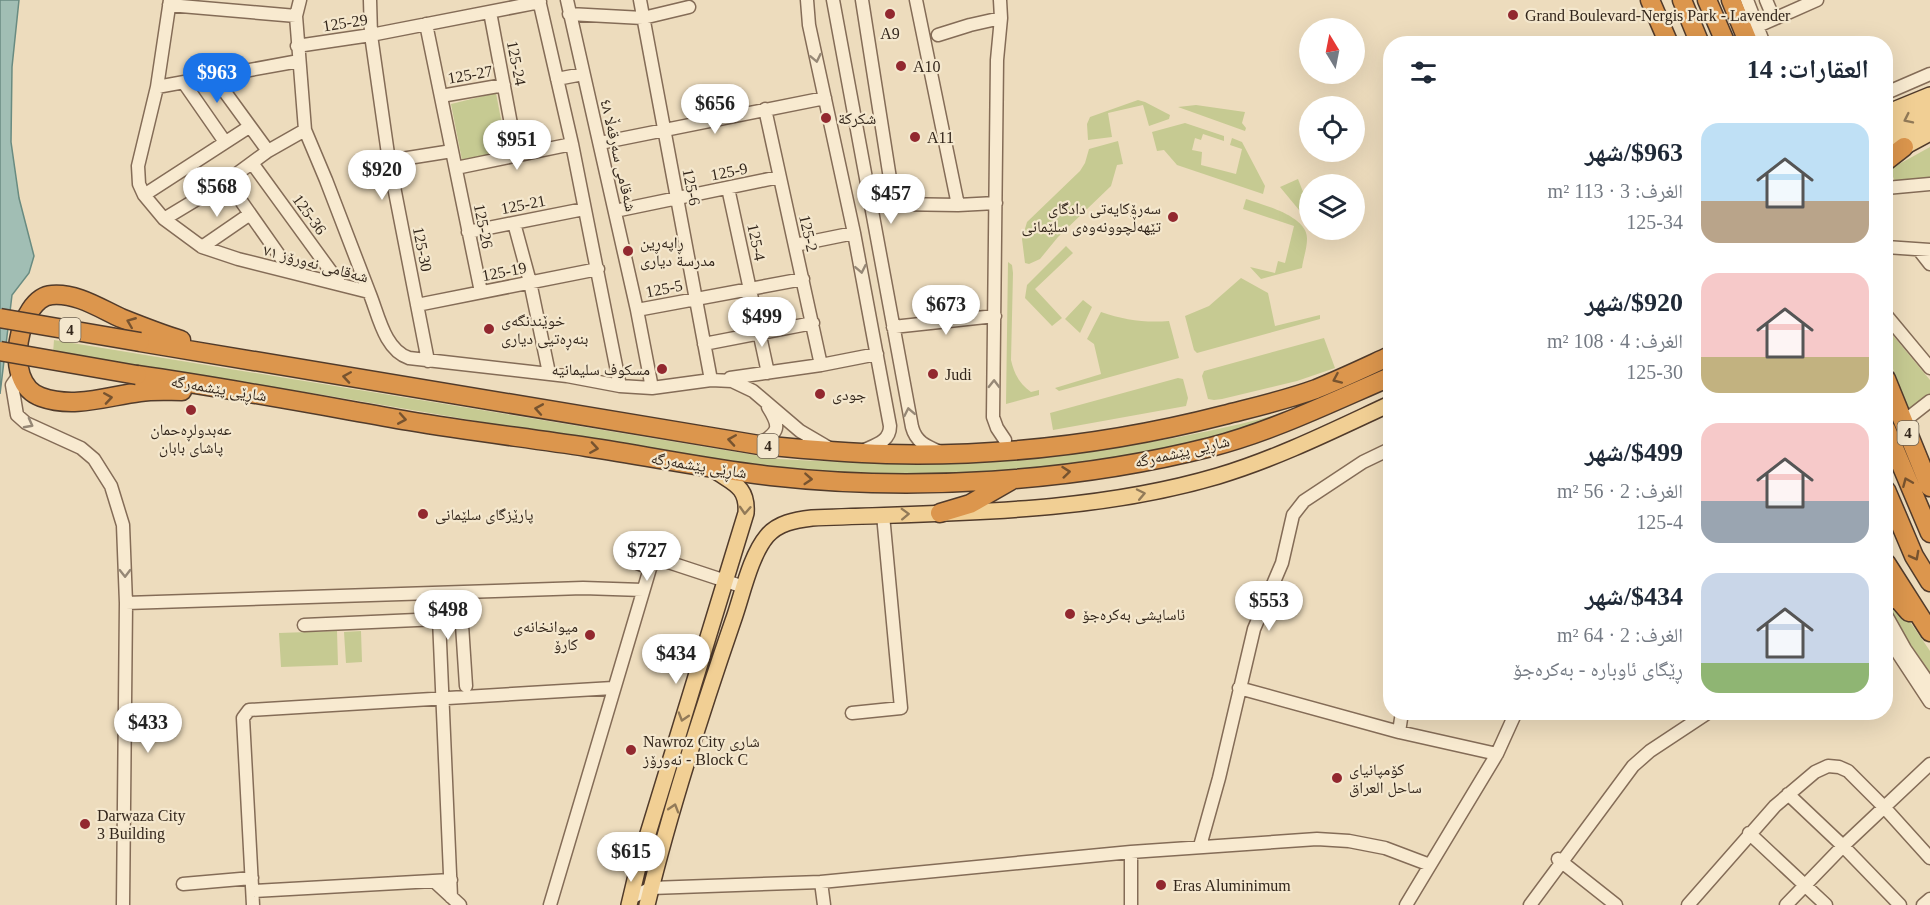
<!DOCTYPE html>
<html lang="ar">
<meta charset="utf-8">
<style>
body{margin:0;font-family:"Times New Roman","Noto Naskh Arabic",serif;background:#f6f6f7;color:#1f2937;direction:rtl;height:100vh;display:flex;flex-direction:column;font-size:22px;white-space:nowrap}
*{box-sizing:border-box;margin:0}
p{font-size:20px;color:#747a83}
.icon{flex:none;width:33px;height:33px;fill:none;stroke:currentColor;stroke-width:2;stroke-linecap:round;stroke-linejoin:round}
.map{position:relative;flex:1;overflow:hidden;direction:ltr}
.sheet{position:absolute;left:1383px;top:36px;width:510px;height:684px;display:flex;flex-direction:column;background:#fff;border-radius:24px;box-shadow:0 6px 24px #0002;direction:rtl}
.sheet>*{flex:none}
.needle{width:39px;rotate:350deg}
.fabs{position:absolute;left:1299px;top:18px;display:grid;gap:12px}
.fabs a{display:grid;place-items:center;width:66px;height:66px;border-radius:50%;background:#fff;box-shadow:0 6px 24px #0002;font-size:30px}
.price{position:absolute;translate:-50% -51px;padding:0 14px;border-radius:21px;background:#fff;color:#222;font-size:20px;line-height:39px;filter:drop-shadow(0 2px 3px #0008)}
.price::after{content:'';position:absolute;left:50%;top:36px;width:18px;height:14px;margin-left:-9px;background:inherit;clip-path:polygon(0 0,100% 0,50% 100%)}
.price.current{background:#1a73e8;color:#fff}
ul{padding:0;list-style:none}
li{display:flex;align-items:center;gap:18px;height:150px;padding:0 24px}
li span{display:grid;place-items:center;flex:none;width:168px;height:120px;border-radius:18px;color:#555}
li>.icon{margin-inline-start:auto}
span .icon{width:72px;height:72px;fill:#fffc;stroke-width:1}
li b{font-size:26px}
h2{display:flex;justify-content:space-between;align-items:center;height:72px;padding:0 24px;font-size:26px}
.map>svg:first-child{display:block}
.green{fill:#c6ca92}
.water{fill:#a1beb4;stroke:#698b81;stroke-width:1.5}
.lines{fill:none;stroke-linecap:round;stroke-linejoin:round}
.minor-casing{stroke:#846c57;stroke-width:15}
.major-casing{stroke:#513b2b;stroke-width:18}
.highway-casing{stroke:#513b2b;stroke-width:21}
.minor{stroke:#f8ead0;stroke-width:12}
.major{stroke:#f1cf94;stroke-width:15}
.highway{stroke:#dc964d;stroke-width:18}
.highway-bridge-casing{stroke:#513b2b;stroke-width:21;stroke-linecap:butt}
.highway-bridge{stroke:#dc964d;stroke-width:18}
.oneway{stroke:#968876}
.oneway2{stroke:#927a58}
.oneway3{stroke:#77532f}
.poi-dot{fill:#92282f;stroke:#f4e7cd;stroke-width:2}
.labels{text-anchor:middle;stroke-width:4.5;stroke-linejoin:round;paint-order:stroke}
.shield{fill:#f4e7cd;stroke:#6d6050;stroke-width:1.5}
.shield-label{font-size:15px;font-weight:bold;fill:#33261b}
.poi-label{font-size:16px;fill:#33261b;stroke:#f4e7cd;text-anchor:start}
.street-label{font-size:16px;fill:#33261b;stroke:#f4e7cd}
</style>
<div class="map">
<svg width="1930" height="905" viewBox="0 0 1930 905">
<rect width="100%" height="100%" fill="#eddcbd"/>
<!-- green -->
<path class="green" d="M496,93L507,151L462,160L451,104Z
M1138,100L1145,102L1170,115L1169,119L1149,126L1143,105L1108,113L1112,137L1088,140L1087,124L1090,117Z
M1196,105L1245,112L1242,123L1246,128L1245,131L1178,107Z
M1185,123L1224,136V141L1203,134L1201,140L1195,138L1192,150L1202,152L1201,165L1236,174L1242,149L1230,145L1232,138L1242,142L1265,186L1263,194L1177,165L1164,150L1157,151L1152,132Z
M1118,141L1123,164L1117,165L1111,186L1058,237L1040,259L1029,264L1025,263L1022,239L1027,222L1080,171L1085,163L1089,149Z
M1930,147V179L1896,184L1891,172L1892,168Z
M1298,179L1309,207V222L1280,187Z
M1246,199C1263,205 1308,216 1307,239C1307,249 1303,259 1302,268L1261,279L1250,267L1275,273L1278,261L1285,263L1294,226L1243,209Z
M1066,246L1073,253L1035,289L1062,318L1052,326L1025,298L1027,285Z
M1008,262L1012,265L1013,273L1011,360C1014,374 1020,384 1031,392L1039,390V395L1006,404Z
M1241,278L1268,293L1275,326L1320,315V319L1197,353L1194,350L1185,316L1209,306Z
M1083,300L1092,307L1080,333L1065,319Z
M1101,312C1124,320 1145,323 1169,321L1179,358L1059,391L1055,388L1101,374L1094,344L1087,339Z
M1886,327L1930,380V397L1910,413L1886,351Z
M1324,338L1335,368L1297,381L1222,399L1214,400L1208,399L1202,376L1204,371Z
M54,340L779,459C948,469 1119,458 1283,413L1285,416L1208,442L1103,462L976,473L895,475L818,474L681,456L324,395L53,353Z
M1178,378L1183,379L1188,398L1186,406L1053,430L1050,413Z
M1896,605L1900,607L1930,651V673L1908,641L1891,610L1892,607Z
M337,631L338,665L281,667L279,633Z
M361,631L362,662L346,663L344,632Z"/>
<!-- water -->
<path class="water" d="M0,0H19L12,67L11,142L19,198L34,256L29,273L12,295L0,394Z"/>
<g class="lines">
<!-- minor casing -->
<g class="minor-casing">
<path id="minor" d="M170,0L157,87L138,166L139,184L144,195L164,219L202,247L238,259L369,292C378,313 384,350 409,358L567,376L620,386L652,388L711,380L732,381L753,391L800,431L829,448
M300,0L296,16L305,130L326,180L369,292
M370,0L371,35L389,161L428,361
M539,0L572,144L620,386
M567,0L637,310L652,388
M640,0L711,380
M807,0L809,25L854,233L890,426C890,442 875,445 862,451
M833,0L912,427C916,442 926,446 940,452
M862,0L894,204L872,205
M916,0L958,205
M1000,0L1001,18
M1747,0L1764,44
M1766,0L1774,19
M169,5L296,16
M490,12L517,156
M569,14L643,18L689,7
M426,24L481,292
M1758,26L1817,0
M938,35L970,25L1001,18L997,60L993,417L997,428L1005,440
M297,46L371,35L540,2
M214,77L268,151
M557,79L583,74
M184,83L225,142
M157,87L299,61
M1886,93L1930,74
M441,96L504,85
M765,109L821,365
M600,143L825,98
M389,161L452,151
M252,163L340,284
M456,168L572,144
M227,181L291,272
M728,188L768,373
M1886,188L1930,184
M144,195L249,127
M894,204L958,205L996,203
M615,211L779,177
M164,219L227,181L268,151L305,130
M514,223L530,282L549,373
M468,232L584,209
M795,245L854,233
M202,247L250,214
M1886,247L1930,250
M1919,250L1930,264
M417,305L598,269
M637,310L803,279
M1886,315L1930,368
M893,327L995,316
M704,344L813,323
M19,375L12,385L17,415L26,423L81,448L94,459L111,486L123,525L126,603L123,905
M730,378L821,365L877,354
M1903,422L1930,401
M759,445C779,431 781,428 768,407
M662,560L647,567L635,562L636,556C648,551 653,550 662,560L744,587
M460,594L466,686
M126,603L583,588L643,590
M1886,615L1905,649L1930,685
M304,625L439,619L451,897
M1886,635L1930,702
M1239,688L1399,732L1497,754
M852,713L901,708L883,515
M1399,732L1402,712
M1788,794L1843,846L1900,905
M1749,833L1826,905
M1200,846L1219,778L1254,629L1282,563L1293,515L1304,501L1363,462L1390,449
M1558,859L1616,905
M434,881L460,905
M821,882L824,905
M183,884L252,878
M253,891L451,880
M631,898L651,888L821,882L1131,852L1317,839L1349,841L1385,848L1430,865
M253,905L243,718L249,710L613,688
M550,905L651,565
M1131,905V852
M1406,905L1497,754L1516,712
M1530,905L1633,766L1650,751L1709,712
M1688,905L1775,806L1815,772L1828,766L1839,767L1848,771L1884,807L1930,858
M1786,905L1843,846L1930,764
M1923,905L1930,899"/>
</g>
<!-- major casing -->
<g class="major-casing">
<path id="major" d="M1886,113L1930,95
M1886,129L1930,108
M1886,143L1930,122
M1893,153L1930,133
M629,905L639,863L746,513C748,486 732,483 714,470
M647,905C670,809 701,714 733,621C742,596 750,556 767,536C778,523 795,520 812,518C948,512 1086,515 1218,476C1278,458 1334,430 1390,404"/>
</g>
<!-- highway casing -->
<g class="highway-casing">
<path id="highway" d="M1650,0L1669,44
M1682,0L1700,44
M1707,0L1726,44
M1731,0L1749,44
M1886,161L1904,147
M181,340C161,334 141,326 121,318C99,308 77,293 52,295C19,297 0,383 41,397C74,409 108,396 140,392C154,390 168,391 182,391
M140,342L759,445C801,449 844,453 886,454C999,457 1115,443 1224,415C1255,407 1286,400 1316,389C1341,379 1366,367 1390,356
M137,375C228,388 318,405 409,421C468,431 528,438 587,447C648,456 709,469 771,476C913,492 1073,482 1211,447C1273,431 1332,402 1390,377
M1886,379L1930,487
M1886,429L1930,533
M1886,490L1914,556L1930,582
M940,513L970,504L1012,480
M1886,563L1930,632
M1886,601L1891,598H1897L1909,612"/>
</g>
<!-- minor -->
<use href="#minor" class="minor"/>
<!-- major -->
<use href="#major" class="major"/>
<!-- highway -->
<use href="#highway" class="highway"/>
<!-- highway-bridge casing -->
<g class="highway-bridge-casing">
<path id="highway-bridge" d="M0,318L140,342
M0,351L137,375"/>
</g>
<!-- highway-bridge -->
<use href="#highway-bridge" class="highway-bridge"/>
</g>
<!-- one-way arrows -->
<defs><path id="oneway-chevron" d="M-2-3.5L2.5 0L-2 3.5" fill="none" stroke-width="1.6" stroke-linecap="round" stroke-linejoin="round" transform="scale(1.5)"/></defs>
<g class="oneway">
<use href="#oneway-chevron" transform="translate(816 58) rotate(78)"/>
<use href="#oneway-chevron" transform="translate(861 269) rotate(79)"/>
<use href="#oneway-chevron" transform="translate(994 384) rotate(-89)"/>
<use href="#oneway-chevron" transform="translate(909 412) rotate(-101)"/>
<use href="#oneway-chevron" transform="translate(29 424) rotate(28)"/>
<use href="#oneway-chevron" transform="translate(125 573) rotate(89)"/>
</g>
<g class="oneway2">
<use href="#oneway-chevron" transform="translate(1908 119) rotate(154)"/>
<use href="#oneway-chevron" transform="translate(1141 494) rotate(-12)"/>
<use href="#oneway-chevron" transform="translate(745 510) rotate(93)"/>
<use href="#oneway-chevron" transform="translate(905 514) rotate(-2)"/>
<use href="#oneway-chevron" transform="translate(683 717) rotate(107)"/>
<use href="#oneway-chevron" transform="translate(674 808) rotate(-73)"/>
</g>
<g class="oneway3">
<use href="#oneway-chevron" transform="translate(131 322) rotate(-158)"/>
<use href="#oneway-chevron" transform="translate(347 377) rotate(-171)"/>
<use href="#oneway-chevron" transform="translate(1337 379) rotate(156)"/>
<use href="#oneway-chevron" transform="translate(108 398) rotate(-9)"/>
<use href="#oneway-chevron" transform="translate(539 409) rotate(-170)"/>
<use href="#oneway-chevron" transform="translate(402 419) rotate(10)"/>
<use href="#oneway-chevron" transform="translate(732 440) rotate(-171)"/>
<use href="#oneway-chevron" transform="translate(594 448) rotate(9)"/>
<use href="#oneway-chevron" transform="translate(1066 472) rotate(-6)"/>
<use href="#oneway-chevron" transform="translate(808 479) rotate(4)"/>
<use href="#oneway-chevron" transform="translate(1907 482) rotate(-113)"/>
<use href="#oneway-chevron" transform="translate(1915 556) rotate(62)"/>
</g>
<!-- markers -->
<g class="poi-dot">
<circle cx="890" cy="14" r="6"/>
<circle cx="1513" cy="15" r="6"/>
<circle cx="901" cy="66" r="6"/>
<circle cx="826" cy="118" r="6"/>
<circle cx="915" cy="137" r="6"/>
<circle cx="1173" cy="217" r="6"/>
<circle cx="628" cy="251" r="6"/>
<circle cx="489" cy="329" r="6"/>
<circle cx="662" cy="369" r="6"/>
<circle cx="933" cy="374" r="6"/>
<circle cx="820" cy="394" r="6"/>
<circle cx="191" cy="410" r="6"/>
<circle cx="423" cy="514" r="6"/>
<circle cx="1070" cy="614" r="6"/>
<circle cx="590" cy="635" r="6"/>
<circle cx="631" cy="750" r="6"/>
<circle cx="1337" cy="778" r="6"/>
<circle cx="85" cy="824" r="6"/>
<circle cx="1161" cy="885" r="6"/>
</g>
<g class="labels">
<!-- shield labels -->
<g class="shield">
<rect x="59.5" y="318" width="21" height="24" rx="4.5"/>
<rect x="1897.5" y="421" width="21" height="24" rx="4.5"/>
<rect x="757.5" y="434" width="21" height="24" rx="4.5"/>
</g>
<g class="shield-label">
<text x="70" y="335">4</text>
<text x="1908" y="438">4</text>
<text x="768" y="451">4</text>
</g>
<!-- poi labels -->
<g class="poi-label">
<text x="1525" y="21">Grand Boulevard-Nergis Park - Lavender</text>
<text x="890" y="39" text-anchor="middle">A9</text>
<text x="913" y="72">A10</text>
<text x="838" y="124">شكركة</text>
<text x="927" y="143">A11</text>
<text x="1161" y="214" text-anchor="end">سەرۆکایەتی دادگای<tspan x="1161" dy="18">تێهەڵچوونەوەی سلێمانی</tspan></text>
<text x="640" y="248">ڕاپەڕین<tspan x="640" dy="18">مدرسة ديارى</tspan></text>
<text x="501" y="326">خوێندنگەی<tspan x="501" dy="18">بنەڕەتیی دیاری</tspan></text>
<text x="650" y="375" text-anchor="end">مسكوف سليمانيه</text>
<text x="945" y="380">Judi</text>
<text x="832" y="400">جودی</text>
<text x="191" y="435" text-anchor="middle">عەبدولڕەحمان<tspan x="191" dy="18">پاشای بابان</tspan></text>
<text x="435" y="520">پارێزگای سلێمانی</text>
<text x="1082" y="620">ئاسایشی بەکرەجۆ</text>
<text x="578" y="632" text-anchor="end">میوانخانەی<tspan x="578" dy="18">کارۆ</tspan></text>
<text x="643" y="747">Nawroz City شاری<tspan x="643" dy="18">نەورۆز - Block C</tspan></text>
<text x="1349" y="775">کۆمپانیای<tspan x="1349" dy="18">ساحل العراق</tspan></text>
<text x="97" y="821">Darwaza City<tspan x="97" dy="18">3 Building</tspan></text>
<text x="1173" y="891">Eras Aluminimum</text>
</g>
<!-- street labels -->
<g class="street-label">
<text transform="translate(345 22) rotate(-9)" y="6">125-29</text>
<text transform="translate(517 63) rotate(79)" y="6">125-24</text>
<text transform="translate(470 74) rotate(-10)" y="6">125-27</text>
<text transform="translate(619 155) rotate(77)" y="6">شەقامی سەرقەڵا ٤٨</text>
<text transform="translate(729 171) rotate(-11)" y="6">125-9</text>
<text transform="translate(692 187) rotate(79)" y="6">125-6</text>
<text transform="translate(523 204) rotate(-11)" y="6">125-21</text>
<text transform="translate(310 214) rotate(54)" y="6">125-36</text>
<text transform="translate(484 226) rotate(79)" y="6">125-26</text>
<text transform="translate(809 233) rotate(77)" y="6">125-2</text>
<text transform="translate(757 242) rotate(78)" y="6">125-4</text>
<text transform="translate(423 249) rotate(79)" y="6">125-30</text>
<text transform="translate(316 263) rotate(15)" y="6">شەقامی نەورۆز ٧١</text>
<text transform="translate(504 271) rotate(-11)" y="6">125-19</text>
<text transform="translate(664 288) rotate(-11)" y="6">125-5</text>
<text transform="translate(219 388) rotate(9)" y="6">شاڕێی پێشمەرگە</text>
<text transform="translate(1182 451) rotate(-13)" y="6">شاڕێی پێشمەرگە</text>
<text transform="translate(699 465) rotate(9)" y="6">شاڕێی پێشمەرگە</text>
</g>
</g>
</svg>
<div class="fabs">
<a><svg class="needle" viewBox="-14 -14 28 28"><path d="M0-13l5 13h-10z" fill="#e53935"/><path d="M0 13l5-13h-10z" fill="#747a83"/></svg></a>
<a><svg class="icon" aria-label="locate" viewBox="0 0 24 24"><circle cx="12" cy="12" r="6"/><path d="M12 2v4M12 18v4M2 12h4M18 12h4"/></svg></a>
<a><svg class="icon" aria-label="layers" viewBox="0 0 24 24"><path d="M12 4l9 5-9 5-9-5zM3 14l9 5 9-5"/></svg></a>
</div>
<b class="price current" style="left:217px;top:104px">$963</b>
<b class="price" style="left:715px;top:135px">$656</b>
<b class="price" style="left:517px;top:171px">$951</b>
<b class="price" style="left:382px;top:201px">$920</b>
<b class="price" style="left:217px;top:218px">$568</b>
<b class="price" style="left:891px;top:225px">$457</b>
<b class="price" style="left:946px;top:336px">$673</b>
<b class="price" style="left:762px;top:348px">$499</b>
<b class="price" style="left:647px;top:582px">$727</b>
<b class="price" style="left:1269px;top:632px">$553</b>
<b class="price" style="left:448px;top:641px">$498</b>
<b class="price" style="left:676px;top:685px">$434</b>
<b class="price" style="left:148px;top:754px">$433</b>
<b class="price" style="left:631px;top:883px">$615</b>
<section class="sheet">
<h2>العقارات: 14<svg class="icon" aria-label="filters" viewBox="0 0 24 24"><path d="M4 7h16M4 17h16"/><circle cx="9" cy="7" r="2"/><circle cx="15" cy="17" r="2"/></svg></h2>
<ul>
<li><span style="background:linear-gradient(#bfe0f5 65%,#b9a48a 0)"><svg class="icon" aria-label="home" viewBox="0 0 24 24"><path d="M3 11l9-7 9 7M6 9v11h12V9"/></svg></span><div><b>$963/شهر</b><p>الغرف: 3 · 113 m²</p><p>125-34</p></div></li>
<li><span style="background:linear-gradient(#f6c9c9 70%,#c2b280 0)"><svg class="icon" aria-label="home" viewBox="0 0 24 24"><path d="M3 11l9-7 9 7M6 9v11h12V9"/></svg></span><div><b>$920/شهر</b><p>الغرف: 4 · 108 m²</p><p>125-30</p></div></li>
<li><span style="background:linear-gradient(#f6c9c9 65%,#9aa5b1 0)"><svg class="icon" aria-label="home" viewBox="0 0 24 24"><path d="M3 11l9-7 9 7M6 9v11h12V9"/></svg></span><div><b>$499/شهر</b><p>الغرف: 2 · 56 m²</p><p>125-4</p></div></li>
<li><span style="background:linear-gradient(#c9d6e8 75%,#8fb573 0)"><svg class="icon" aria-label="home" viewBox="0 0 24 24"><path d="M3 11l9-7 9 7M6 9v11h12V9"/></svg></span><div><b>$434/شهر</b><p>الغرف: 2 · 64 m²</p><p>ڕێگای ئاوبارە - بەکرەجۆ</p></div></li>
</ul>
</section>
</div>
